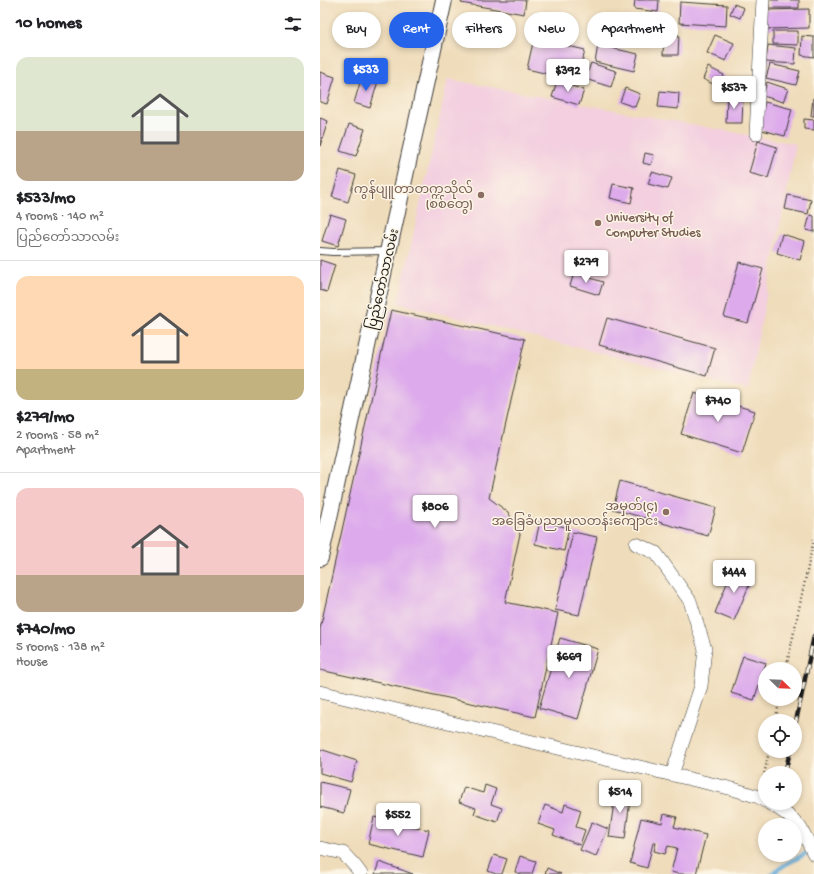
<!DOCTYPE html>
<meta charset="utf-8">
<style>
body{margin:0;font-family:"Gochi Hand","Noto Sans Myanmar",sans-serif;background:#f2f2f2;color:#202124;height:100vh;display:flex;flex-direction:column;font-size:15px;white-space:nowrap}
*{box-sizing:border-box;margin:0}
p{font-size:13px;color:#757577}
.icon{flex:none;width:22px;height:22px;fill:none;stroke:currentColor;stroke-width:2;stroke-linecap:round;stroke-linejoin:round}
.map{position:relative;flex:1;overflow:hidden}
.side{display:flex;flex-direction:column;background:#fff;width:320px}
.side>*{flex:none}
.top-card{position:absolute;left:12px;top:12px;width:380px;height:36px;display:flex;gap:8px}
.needle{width:26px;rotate:113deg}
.buttons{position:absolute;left:438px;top:662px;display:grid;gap:8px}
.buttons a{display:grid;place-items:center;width:44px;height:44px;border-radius:50%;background:#fff;box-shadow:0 2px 6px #0003;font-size:20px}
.price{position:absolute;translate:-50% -34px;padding:0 9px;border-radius:4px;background:#fff;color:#222;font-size:13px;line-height:26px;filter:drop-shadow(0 1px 2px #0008)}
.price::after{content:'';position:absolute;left:50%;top:24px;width:12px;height:9px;margin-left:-6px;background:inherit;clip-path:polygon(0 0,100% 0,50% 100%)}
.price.on{background:#2563eb;color:#fff}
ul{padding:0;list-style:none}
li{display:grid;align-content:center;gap:8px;height:212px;padding:0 16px}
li+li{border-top:1px solid #e0e0e0}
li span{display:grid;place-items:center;height:124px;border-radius:12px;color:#555}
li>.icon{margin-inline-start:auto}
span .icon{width:72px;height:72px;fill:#fffc;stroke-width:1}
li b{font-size:17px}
h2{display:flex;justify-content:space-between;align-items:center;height:48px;padding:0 16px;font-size:17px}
.chip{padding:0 14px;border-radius:18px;background:#fff;box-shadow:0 2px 6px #0003;font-size:14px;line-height:36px}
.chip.on{background:#2563eb;color:#fff}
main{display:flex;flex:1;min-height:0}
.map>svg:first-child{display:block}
.built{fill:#f3cfdf}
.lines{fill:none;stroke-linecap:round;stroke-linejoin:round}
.stream{stroke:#62acda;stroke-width:4.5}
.building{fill:#ddabec}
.service-casing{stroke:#3c3934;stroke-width:8}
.minor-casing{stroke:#3c3934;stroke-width:14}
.tertiary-casing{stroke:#3c3934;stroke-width:18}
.path{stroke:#3c3934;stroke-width:2.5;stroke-dasharray:1 3;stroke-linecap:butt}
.service{stroke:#fff;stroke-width:6}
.minor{stroke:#fff;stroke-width:13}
.tertiary{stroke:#fff;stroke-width:16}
.rail-casing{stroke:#1c1c1c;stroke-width:4.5}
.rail{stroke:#fcf5e5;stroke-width:3;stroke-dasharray:9;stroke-linecap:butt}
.education-dot{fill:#8d6e63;stroke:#fcf5e5;stroke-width:1.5}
.labels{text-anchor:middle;stroke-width:3;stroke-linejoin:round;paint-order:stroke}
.education-label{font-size:13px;fill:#785e54;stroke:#fcf5e5;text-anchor:end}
.street-label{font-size:13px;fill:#1c1c1c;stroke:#fcf5e5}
</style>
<main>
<section class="side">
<h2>10 homes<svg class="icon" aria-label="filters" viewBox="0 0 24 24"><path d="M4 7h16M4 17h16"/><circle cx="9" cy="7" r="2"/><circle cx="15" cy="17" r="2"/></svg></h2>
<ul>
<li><span style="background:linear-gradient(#dfe7d0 60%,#b9a48a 0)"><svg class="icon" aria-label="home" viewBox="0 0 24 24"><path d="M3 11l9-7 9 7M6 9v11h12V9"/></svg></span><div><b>$533/mo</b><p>4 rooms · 140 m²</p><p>ပြည်တော်သာလမ်း</p></div></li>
<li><span style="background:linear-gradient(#ffd9b3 75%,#c2b280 0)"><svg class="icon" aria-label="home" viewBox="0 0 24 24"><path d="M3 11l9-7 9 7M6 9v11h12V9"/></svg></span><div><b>$279/mo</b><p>2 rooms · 58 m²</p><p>Apartment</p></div></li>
<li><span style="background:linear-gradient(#f6c9c9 70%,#b9a48a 0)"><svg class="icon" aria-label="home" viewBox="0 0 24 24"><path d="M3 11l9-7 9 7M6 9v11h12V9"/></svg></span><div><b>$740/mo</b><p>5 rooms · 138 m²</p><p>House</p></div></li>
</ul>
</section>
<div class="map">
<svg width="494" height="874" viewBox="0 0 494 874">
<rect width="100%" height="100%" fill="#fcf5e5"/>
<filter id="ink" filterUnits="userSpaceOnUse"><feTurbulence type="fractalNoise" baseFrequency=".025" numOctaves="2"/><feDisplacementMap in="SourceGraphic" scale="8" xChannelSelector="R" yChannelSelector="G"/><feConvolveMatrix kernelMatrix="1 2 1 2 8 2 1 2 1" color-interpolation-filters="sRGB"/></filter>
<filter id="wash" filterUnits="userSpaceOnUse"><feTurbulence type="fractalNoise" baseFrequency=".012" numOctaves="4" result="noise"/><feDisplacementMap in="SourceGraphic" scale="16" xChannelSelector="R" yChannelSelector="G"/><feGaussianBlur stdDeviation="0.9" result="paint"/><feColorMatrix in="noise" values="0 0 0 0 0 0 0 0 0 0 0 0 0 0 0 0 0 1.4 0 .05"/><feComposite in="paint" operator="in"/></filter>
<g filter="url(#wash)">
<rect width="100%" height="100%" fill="#efdcba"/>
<!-- built -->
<path class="built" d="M128,79L476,144L428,390L78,303Z"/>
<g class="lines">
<!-- stream -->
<path class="stream" d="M452,874L466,864L491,851"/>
</g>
<g id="blocks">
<!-- building -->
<path class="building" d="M142,0H206L204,14L141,3Z
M315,0H339L338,12L314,9Z
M449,0H479V8H449Z
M360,2L407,5L406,26L359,23Z
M414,4L424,8L420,18L410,14Z
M489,9V28L444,29V10Z
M453,31H478V45L453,44Z
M344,34L359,35L358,55H343Z
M395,35L414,43L406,61L387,53Z
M482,36L494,37V57L481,55Z
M214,38L265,50L258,81L207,69Z
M278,45L318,54L314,71L275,62Z
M448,45L476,48L475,64L446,62Z
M271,63L296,71L291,87L265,79Z
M450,64L480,71L476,85L446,78Z
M388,67L404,75L399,87L383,79Z
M0,72L15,77L7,104L0,102Z
M42,76L58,81L50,108L34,103Z
M237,81L264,90L259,105L232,97Z
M447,82L468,89L463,102L443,96Z
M305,88L320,94L315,107L300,102Z
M340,91L359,93L358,109L338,107Z
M407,97H423L422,123H406Z
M493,98H494V116H491Z
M445,102L472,109L465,136L438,129Z
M0,118L8,121L0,146Z
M484,119L494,120V130L484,129Z
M29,124L45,129L36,156L20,151Z
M438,141L457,147L448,178L429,173Z
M325,153L334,155L331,165L323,163Z
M20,170L36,175L28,202L12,197Z
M332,172L352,178L348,189L328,184Z
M293,184L314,188L311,203L290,198Z
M468,195L491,200L488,214L465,209Z
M10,214L26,219L18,246L2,241Z
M490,215L494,216V232L486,230Z
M462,234L485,241L480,260L457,253Z
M0,260L15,265L7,292L0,290Z
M419,262L443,269L428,323L404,317Z
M254,273L283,282L279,295L250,286Z
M71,310L205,339L169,498L188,512L200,534L185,602L238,613L215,717L0,670V629Z
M287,318L395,348L387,376L279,345Z
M374,393L435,411L422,453L361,434Z
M300,481L396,508L388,536L293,509Z
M220,521L249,528L244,551L215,544Z
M253,532L277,537L259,615L235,610Z
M413,568L433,576L414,621L395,613Z
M240,638L278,649L258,719L219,708Z
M423,656L446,663L434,700L411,693Z
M0,749L37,761L31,782L0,773Z
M0,782L30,789L24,813L0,807Z
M165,785L176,789L171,804L182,808L177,822L154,814L156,808L139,802L144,787L163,793Z
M296,789L311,792L305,839L289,837Z
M245,804L261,810L256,827L265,830L260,845L233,835L235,830L218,824L225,805L243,812Z
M344,814L357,817L354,827L386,835L376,874H359L351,872L357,848L348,846L345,854L334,851L336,843H333L327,868L310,863L321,818L342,823Z
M54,817L109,830L103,857L48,844Z
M272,822L288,829L276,856L260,850Z
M174,855L187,859L182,874H176L168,871Z
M200,856L216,861L212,874H201L195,872Z
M59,862L93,874H55Z
M227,868L241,874H225Z"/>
</g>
</g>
<g filter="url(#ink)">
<use href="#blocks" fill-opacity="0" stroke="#3c3934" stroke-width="1"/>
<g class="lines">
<!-- service casing -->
<g class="service-casing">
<path id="service" d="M0,251L13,252L68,251"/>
</g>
<!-- minor casing -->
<g class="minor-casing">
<path id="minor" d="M436,134L443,0
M316,544L336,553L370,601L385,649L381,686L352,775
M0,692L413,789L439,797L445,801
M449,803C460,809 471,816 479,826C485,834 489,845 494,854
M0,848L23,853L35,866L41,874"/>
</g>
<!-- tertiary casing -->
<g class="tertiary-casing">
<path id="tertiary" d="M0,558L124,0"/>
</g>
<!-- path -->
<path class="path" d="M466,669L494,539
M455,721L460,699
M442,785L449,751"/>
<!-- service -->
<use href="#service" class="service"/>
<!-- minor -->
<use href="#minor" class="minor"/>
<!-- tertiary -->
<use href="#tertiary" class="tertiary"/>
<!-- rail casing -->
<g class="rail-casing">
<path id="rail" d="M475,726L494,636
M465,773L470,751"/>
</g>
<!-- rail -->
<use href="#rail" class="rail"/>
</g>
</g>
<!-- markers -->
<g class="education-dot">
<circle cx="161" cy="195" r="4"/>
<circle cx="278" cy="223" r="4"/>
<circle cx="346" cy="512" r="4"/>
</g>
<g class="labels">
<!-- education labels -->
<g class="education-label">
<text x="153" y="193">ကွန်ပျူတာတက္ကသိုလ်<tspan x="153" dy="15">(စစ်တွေ)</tspan></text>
<text x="286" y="221" text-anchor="start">University of<tspan x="286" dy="15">Computer Studies</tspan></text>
<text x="338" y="510">အမှတ်(၄)<tspan x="338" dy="15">အခြေခံပညာမူလတန်းကျောင်း</tspan></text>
</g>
<!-- street labels -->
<g class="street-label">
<text transform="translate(62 279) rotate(-77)" y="5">ပြည်တော်သာလမ်း</text>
</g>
</g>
</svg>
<div class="buttons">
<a><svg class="needle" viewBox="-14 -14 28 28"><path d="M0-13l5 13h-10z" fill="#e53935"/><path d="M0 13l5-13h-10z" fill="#757577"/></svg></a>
<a><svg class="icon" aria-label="locate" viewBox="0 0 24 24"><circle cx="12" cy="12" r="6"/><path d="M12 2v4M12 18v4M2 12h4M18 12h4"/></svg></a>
<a>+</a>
<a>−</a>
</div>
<b class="price on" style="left:46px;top:92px">$533</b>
<b class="price" style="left:248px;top:93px">$392</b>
<b class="price" style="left:414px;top:110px">$537</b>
<b class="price" style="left:266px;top:284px">$279</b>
<b class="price" style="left:398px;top:423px">$740</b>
<b class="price" style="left:115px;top:529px">$806</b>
<b class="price" style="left:414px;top:594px">$444</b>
<b class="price" style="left:249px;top:679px">$669</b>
<b class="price" style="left:300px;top:814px">$514</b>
<b class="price" style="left:78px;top:837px">$552</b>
<div class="top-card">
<a class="chip">Buy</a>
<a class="chip on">Rent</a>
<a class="chip">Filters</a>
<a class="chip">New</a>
<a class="chip">Apartment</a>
</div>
</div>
</main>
